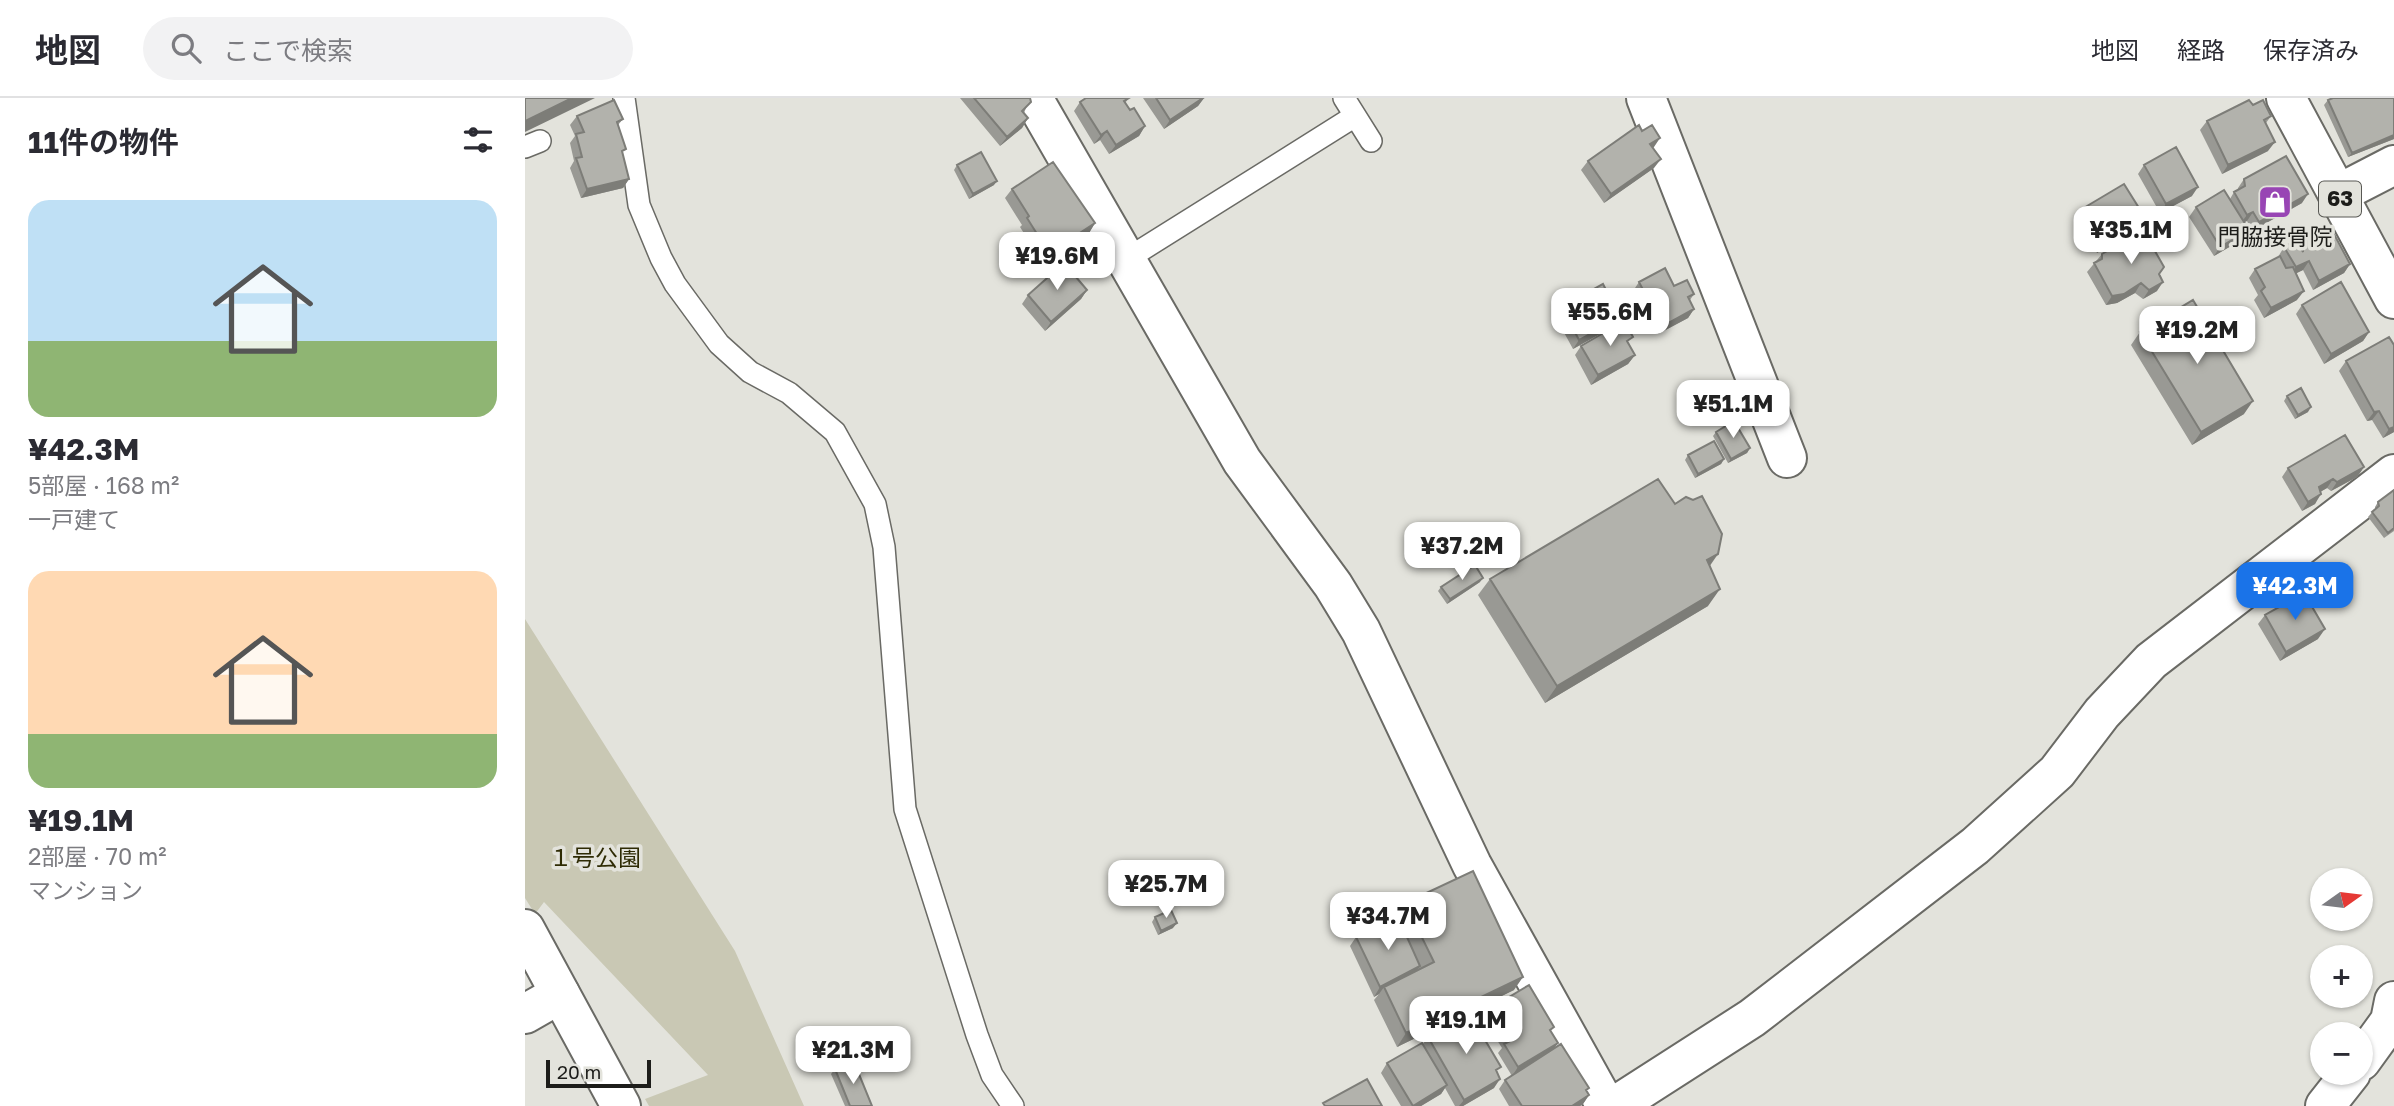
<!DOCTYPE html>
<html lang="ja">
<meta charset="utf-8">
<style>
body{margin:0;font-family:"Golos Text","Noto Sans JP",sans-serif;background:#f2f2f3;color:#2b2b33;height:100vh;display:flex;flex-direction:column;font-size:26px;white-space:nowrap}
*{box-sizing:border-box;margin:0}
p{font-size:23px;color:#7c7c81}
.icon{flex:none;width:38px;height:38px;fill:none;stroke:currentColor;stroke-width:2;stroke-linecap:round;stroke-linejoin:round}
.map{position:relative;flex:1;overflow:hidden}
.details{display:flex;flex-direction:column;background:#fff;width:525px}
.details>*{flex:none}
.needle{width:46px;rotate:76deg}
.tools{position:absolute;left:1785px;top:770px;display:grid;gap:14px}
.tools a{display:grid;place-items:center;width:63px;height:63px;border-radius:50%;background:#fff;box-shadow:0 2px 5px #0004;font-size:35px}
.scale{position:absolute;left:21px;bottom:18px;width:105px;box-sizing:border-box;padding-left:7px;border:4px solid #1d1d1a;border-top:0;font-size:19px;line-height:24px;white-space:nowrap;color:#1d1d1a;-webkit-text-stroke:5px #e3e3dc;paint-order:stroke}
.price{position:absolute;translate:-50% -60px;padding:0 16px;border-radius:14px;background:#fff;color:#222;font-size:23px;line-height:46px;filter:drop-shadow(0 2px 4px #0008)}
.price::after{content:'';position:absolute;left:50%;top:42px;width:21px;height:16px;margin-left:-10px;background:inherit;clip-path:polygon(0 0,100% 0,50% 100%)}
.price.on{background:#1a73e8;color:#fff}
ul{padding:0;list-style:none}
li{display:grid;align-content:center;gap:14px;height:371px;padding:0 28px}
li span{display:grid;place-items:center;height:217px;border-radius:21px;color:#555}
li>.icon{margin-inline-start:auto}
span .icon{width:126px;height:126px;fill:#fffc;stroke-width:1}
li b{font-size:30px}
h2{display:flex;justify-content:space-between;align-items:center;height:84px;padding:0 28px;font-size:30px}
header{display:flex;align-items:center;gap:42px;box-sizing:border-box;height:98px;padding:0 35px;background:#fff;border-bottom:2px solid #e1e1e2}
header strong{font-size:33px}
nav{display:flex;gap:38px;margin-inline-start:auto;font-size:24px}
.search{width:490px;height:63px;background:#f2f2f3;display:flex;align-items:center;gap:18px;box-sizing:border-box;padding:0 24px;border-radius:38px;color:#7c7c81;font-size:26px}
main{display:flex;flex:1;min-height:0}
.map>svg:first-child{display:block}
.green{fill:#c9c8b4}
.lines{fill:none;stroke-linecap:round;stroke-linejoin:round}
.lane-casing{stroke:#6a6a65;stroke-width:24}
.street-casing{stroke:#6a6a65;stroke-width:42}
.secondary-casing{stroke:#6a6a65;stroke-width:42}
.primary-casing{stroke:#6a6a65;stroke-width:42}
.lane{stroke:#fff;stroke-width:21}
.street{stroke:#fff;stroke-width:38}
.secondary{stroke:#fff;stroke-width:38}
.primary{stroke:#fff;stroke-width:38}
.wall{fill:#999994}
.shaded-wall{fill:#7d7d78}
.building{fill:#b2b2ac;stroke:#7d7d78;stroke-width:2}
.labels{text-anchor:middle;stroke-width:7;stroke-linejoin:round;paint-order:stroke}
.shield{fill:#e3e3dc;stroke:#585854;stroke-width:2}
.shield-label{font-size:21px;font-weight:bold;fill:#1d1d1a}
.poi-label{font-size:23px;fill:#1d1d1a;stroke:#e3e3dc}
.park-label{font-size:23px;fill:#2e2b04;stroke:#e3e3dc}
</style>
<header>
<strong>地図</strong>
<div class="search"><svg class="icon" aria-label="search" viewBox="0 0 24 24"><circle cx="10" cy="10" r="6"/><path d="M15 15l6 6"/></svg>ここで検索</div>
<nav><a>地図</a><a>経路</a><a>保存済み</a></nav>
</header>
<main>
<section class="details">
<h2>11件の物件<svg class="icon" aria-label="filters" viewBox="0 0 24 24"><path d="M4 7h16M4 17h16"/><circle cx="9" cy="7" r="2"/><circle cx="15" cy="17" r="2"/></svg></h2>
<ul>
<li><span style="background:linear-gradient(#bfe0f5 65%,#8fb573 0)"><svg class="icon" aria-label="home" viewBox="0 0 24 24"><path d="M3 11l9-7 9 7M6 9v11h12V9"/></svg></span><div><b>¥42.3M</b><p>5部屋 · 168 m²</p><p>一戸建て</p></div></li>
<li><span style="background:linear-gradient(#ffd9b3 75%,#8fb573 0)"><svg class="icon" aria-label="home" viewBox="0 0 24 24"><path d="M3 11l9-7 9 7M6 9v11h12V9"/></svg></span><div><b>¥19.1M</b><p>2部屋 · 70 m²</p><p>マンション</p></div></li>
</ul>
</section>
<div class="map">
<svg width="1869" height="1008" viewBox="0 0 1869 1008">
<rect width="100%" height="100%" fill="#e3e3dc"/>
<!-- green -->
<path class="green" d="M0,521L210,853L279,1008H124L120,1001L183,977L19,804L10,816L0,800Z"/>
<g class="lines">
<!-- lane casing -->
<g class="lane-casing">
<path id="lane" d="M99,0L114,107L136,160L150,186L194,246L225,274L264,295L310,334L350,406L359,449L380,711L452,937L467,977L488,1008
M819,0L846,43
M0,49L15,43
M602,161L830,18"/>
</g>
<!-- street casing -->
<g class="street-casing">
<path id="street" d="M508,0L717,363L808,487L836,533L947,767L1081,1008
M1121,0L1262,360
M1813,96L1869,67
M0,916L35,896
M1836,963L1865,923L1869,903
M1090,1008L1227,920L1450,748L1532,674L1577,615L1626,563L1869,376
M1800,1008L1826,975"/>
</g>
<!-- secondary casing -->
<g class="secondary-casing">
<path id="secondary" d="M0,831L96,1008"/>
</g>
<!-- primary casing -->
<g class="primary-casing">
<path id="primary" d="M1761,0L1869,201"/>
</g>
<!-- lane -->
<use href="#lane" class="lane"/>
<!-- street -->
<use href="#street" class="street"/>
<!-- secondary -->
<use href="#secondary" class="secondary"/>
<!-- primary -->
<use href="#primary" class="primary"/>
</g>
<!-- wall -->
<path class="wall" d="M435,0H505L499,15L503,20L497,30L475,48Z
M604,0L600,5L605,12L620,28L614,38L584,56L575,42L569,46L549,13L555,4Z
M618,0H679L673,8L639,31Z
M1869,0V41L1823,59L1799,7L1803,2Z
M1728,7L1746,18L1741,25L1743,53L1697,76L1675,32L1682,23Z
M52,18L98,21L93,27L98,57L104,81L98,90L56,100L45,70L49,63L45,45L50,38L45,27Z
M1129,49L1128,50L1129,70L1079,105L1056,72L1063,63Z
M432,67L469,87L444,101L429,72Z
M1619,67L1667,98L1635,115L1613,76Z
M1719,81L1777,105L1727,133L1722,123L1719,124L1718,141L1689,158L1664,119L1671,109L1705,101L1709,94L1713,92V90Z
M487,91L570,125L564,135L517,164L495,129L497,127L480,100Z
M1557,111L1607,119L1604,134L1572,155L1551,120Z
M1800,141L1825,166L1819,175L1788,192L1778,172L1771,175L1772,202L1739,220L1729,202L1733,197L1724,180L1730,171L1753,159L1759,149L1775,148L1778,143Z
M1577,156L1639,169L1634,177L1632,193L1618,201L1610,195L1592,205L1581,207L1562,174Z
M1114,184L1149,188L1169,196L1165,202L1169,211L1163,220L1133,236L1132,232L1129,234L1108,193Z
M562,192L556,201L520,233L497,206L503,197Z
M1777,207L1844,234L1838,243L1799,266L1771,216Z
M1037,209L1095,219L1089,228L1048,251L1030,218Z
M1615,234L1719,316L1667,347L1606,247Z
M1103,246L1110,257L1103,266L1066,287L1050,257L1056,248Z
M1869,247V334L1858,340L1847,322L1842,323L1814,273L1821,263Z
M1762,298L1783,314L1770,321L1759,303Z
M1191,334L1225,350L1222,355L1203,365L1188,338Z
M1163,357L1199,361L1196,366L1170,380L1160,362Z
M1839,369L1832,379L1806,393L1802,390L1795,394L1790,406L1777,413L1757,379L1763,370Z
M1869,392V433L1859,440L1843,419L1850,411V409L1853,404Z
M1185,468L1183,508L1020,605L953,497L965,481Z
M955,484L922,506L913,493L916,489Z
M1740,517L1793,541L1755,563L1733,526Z
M880,805L989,892L872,949L849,902L854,896L849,899L825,848L831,839L871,819Z
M630,819L648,830L633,837L627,824Z
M964,911L1026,934L1033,945L1028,952L1064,997L1058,1006L1055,1008H984L974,991L980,982L987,978L973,955L977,950L958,920Z
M903,939L972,975L969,990L938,1008H930L920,990L916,996L896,1008H876L856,975L862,965L898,946Z
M310,971L347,1008H320L306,976Z"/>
<!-- shaded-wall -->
<path class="shaded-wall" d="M47,0H70L0,34V23Z
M679,0L673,8L639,31L645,22Z
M503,20L497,30L475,48L482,39Z
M620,28L614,38L584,56L591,47Z
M582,33L575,42L569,46L576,37Z
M1869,37V41L1823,59L1827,55Z
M1135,40L1129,49L1119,56L1125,46Z
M1750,44L1743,53L1697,76L1703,67Z
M1136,61L1129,70L1079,105L1086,96Z
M104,81L98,90L56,100L62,91Z
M472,83L469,87L444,101L448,96Z
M1673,89L1667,98L1635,115L1641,106Z
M1783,96L1777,105L1727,133L1734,124Z
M1728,114L1722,123L1715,126L1722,117Z
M1610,124L1604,134L1572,155L1578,146Z
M570,125L564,135L517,164L524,155Z
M1724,132L1718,141L1689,158L1695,149Z
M1784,163L1778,172L1764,179L1771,169Z
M1825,166L1819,175L1788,192L1794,183Z
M1638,184L1632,193L1618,201L1624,192Z
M1616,185L1610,195L1592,205L1581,207L1587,198Z
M562,192L556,201L520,233L526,224Z
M1779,193L1772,202L1739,220L1746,210Z
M1169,211L1163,220L1133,236L1140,227Z
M1095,219L1089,228L1048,251L1054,242Z
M1138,223L1132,232L1129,234L1135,225Z
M1844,234L1838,243L1799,266L1806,256Z
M1110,257L1103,266L1066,287L1073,277Z
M1728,303L1719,316L1667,347L1676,334Z
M1786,309L1783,314L1770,321L1773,317Z
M1854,313L1847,322L1842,323L1849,314Z
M1869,329V334L1858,340L1864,331Z
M1225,350L1222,355L1203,365L1206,361Z
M1199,361L1196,366L1170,380L1173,376Z
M1839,369L1832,379L1806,393L1812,384Z
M1808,381L1802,390L1788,398L1794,389Z
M1796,396L1790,406L1777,413L1783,404Z
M1193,456L1182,472V462Z
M958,480L955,484L922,506L925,501Z
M1195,491L1183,508L1020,605L1032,588Z
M1800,531L1793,541L1755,563L1761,554Z
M652,825L648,830L633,837L636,833Z
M895,868L889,877L859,889L854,896L849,899L855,889Z
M998,879L989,892L872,949L881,935Z
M1033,945L1026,954L987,978L993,969Z
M975,981L969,990L938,1008H934L939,1002Z
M922,987L916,996L896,1008H888Z
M1064,997L1058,1006L1055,1008H1047Z"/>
<!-- building -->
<path class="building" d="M0,0H47L0,23Z
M449,0H505L506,4L497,13L503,20L482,39Z
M561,0H604L599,3L605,12L609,10L620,28L591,47L582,33L576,37L555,4Z
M631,0H678L645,22Z
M1808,0H1869V37L1827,55L1803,2Z
M89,2L98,21L92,24L101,51L97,53L104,81L62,91L51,60L57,59L51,36L59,34L52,18Z
M1724,2L1728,7L1738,2L1746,18L1739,22L1750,44L1703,67L1682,23Z
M1114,27L1117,33L1127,27L1135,40L1125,46L1136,61L1086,96L1063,63Z
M1651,49L1673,89L1641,106L1619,67Z
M456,54L472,83L448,96L432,67Z
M1761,58L1783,96L1734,124L1728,114L1722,117L1709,94L1720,88L1719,81Z
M528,64L570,125L524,155L502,120L504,118L487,91Z
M1599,86L1614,110L1606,116L1610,124L1578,146L1557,111Z
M1699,92L1724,132L1695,149L1671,109Z
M1618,132L1639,169L1634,176L1638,184L1624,192L1616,185L1599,196L1587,198L1569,165L1577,161V156Z
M1796,134L1800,141L1809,136L1825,166L1794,183L1784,163L1771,169L1759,149L1772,142L1778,154V143Z
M1755,158L1761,170L1768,169L1779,193L1746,210L1736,193L1740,189L1730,171Z
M539,165L562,192L526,224L503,197Z
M1140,170L1149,188L1162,182L1169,196L1163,199L1169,211L1140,227L1138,223L1135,225L1114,184Z
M1816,184L1844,234L1806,256L1777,207Z
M1078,186L1095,219L1054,242L1037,209Z
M1668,202L1728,303L1676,334L1615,234Z
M1099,223L1108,239L1102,243L1110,257L1073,277L1056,248Z
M1864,239L1869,247V329L1864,331L1854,313L1849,314L1821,263Z
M1776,290L1786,309L1773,317L1762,298Z
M1209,323L1225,350L1206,361L1191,334Z
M1820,337L1839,369L1812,384L1808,381L1794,389L1796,396L1783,404L1763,370Z
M1189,343L1199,361L1173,376L1163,357Z
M1133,381L1150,406L1161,399L1168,402L1177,398L1197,436L1193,456L1182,462L1195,491L1032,588L965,481Z
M1869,392V430L1863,435L1847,414L1854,408L1853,404Z
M950,467L958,480L925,501L916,489Z
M1779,495L1800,531L1761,554L1740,517Z
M948,773L998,879L881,935L859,889L909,864L880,805Z
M646,812L652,825L636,833L630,819Z
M873,819L895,868L855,889L831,839Z
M1004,887L1029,929L1025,932L1033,945L993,969L979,946L985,943L964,911Z
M944,915L976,969L971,972L975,981L939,1002L903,939Z
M897,945L922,987L888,1008L862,965Z
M1036,946L1064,990L1061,992L1064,997L1047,1008H997L980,982Z
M329,964L347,1008H325L310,971Z
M842,981L857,1008H800L798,1005Z"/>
<!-- icons -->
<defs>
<g id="shop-square" transform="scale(1.75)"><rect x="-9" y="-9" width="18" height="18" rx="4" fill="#9845b4" stroke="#e3e3dc"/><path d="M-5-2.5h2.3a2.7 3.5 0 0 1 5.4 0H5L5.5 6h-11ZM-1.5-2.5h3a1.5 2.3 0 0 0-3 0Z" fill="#fff"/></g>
</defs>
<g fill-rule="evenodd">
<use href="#shop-square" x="1750" y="104"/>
</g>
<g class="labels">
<!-- shield labels -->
<rect class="shield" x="1794" y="83.5" width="42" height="35" rx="5"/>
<g class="shield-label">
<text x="1815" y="108">63</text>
</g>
<!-- poi labels -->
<g class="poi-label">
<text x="1750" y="147">門脇接骨院</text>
</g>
<!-- park labels -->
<g class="park-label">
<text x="70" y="768">１号公園</text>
</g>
</g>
</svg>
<div class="tools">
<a><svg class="needle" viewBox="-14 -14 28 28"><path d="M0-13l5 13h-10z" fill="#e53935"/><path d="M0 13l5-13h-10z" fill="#7c7c81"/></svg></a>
<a>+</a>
<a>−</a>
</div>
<div class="scale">20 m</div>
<b class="price" style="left:1606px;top:168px">¥35.1M</b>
<b class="price" style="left:532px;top:194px">¥19.6M</b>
<b class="price" style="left:1085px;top:250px">¥55.6M</b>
<b class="price" style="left:1672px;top:268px">¥19.2M</b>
<b class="price" style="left:1208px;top:342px">¥51.1M</b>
<b class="price" style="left:937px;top:484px">¥37.2M</b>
<b class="price on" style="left:1770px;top:524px">¥42.3M</b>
<b class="price" style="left:641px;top:822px">¥25.7M</b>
<b class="price" style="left:863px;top:854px">¥34.7M</b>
<b class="price" style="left:941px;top:958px">¥19.1M</b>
<b class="price" style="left:328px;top:988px">¥21.3M</b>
</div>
</main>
